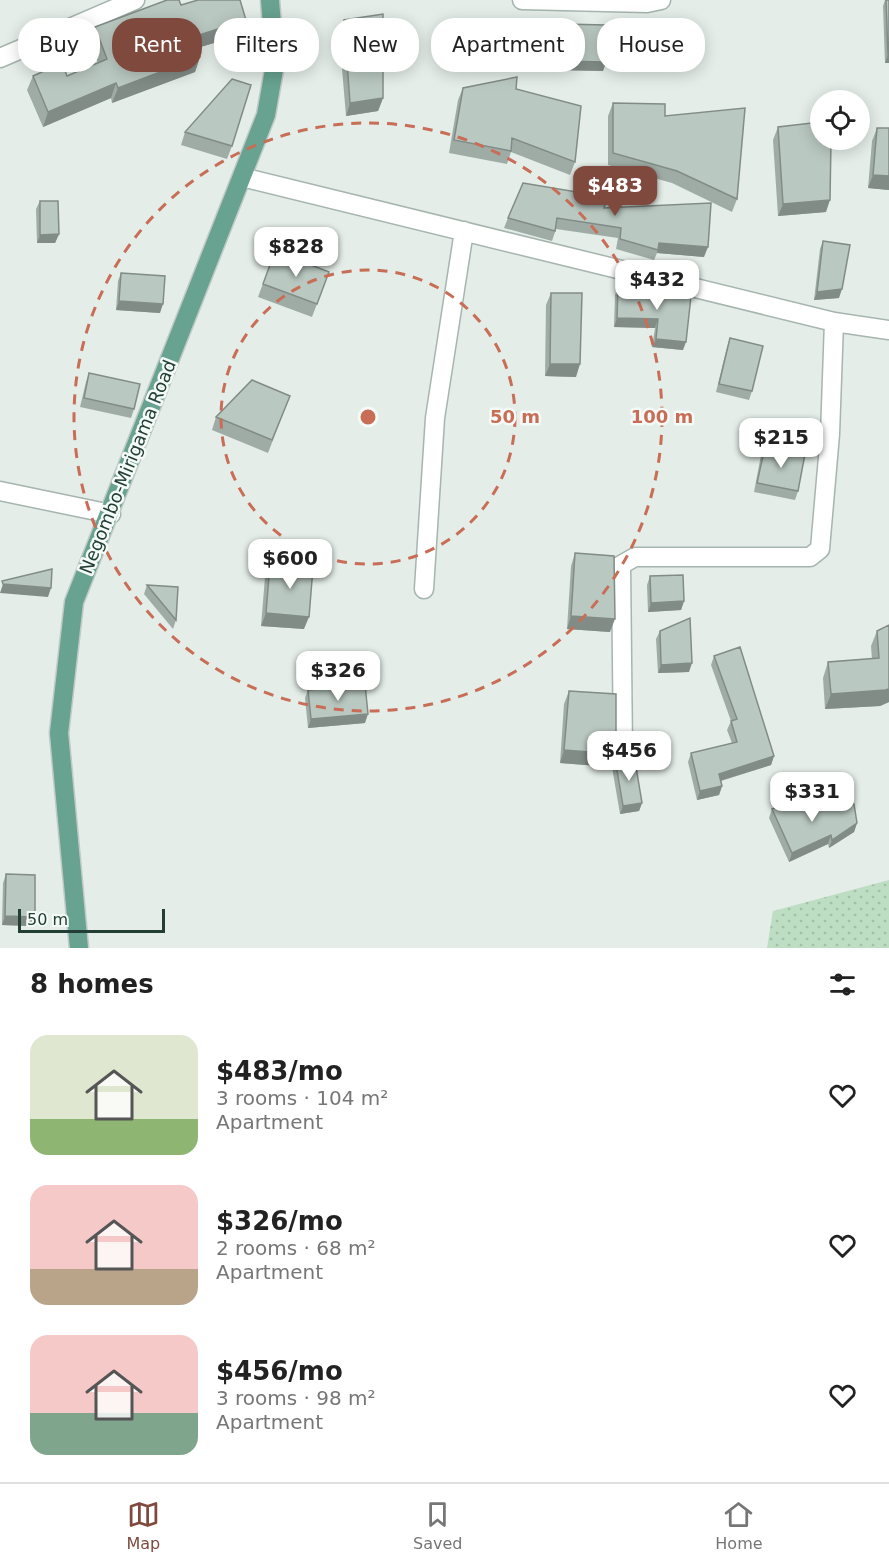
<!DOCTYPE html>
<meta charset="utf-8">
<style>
body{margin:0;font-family:"DejaVu Sans",sans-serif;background:#f2f2f2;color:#222;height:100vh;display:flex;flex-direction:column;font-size:22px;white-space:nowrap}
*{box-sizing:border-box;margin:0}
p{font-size:20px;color:#767676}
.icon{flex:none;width:33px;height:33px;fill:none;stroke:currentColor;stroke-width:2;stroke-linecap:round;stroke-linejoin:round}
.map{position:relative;height:948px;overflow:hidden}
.sheet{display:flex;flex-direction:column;background:#fff;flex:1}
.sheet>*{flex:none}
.guide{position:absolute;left:18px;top:18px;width:854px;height:54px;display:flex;gap:12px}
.tools{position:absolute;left:810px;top:90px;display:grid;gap:12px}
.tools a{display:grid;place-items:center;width:60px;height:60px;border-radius:50%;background:#fff;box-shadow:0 3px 15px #0003;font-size:30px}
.scale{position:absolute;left:18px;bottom:15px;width:147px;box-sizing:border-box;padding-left:6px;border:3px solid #233f35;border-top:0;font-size:16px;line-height:21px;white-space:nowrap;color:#233f35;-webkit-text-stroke:4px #f4faf7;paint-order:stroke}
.price{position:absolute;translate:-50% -51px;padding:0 14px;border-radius:12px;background:#fff;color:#222;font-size:20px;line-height:39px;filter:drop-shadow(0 2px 3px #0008)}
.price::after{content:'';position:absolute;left:50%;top:36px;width:18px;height:14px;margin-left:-9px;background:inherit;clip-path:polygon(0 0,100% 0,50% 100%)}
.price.current{background:#7f493d;color:#fff}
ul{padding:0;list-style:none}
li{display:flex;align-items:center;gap:18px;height:150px;padding:0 30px}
li span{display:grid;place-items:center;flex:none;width:168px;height:120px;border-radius:18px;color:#555}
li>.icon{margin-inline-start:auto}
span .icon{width:72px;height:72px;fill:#fffc;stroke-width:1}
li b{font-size:26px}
h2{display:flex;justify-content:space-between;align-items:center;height:72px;padding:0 30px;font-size:26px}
.tag{padding:0 21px;border-radius:24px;background:#fff;box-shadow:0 3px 15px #0003;font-size:21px;line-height:54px}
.tag.current{background:#7f493d;color:#fff}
.tabs{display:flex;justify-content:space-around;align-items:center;height:84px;border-top:2px solid #e0e0e0;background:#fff;font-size:16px;color:#767676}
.tabs a{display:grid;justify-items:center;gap:3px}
.tabs .current{color:#7f493d}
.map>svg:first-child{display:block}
.park{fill:url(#park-dots)}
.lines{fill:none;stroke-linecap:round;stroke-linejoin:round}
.minor-casing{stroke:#a6b5af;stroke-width:21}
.major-casing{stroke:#c1c9c6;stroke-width:21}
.minor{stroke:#fff;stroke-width:18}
.major{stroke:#68a290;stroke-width:18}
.wall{fill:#9faca6}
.shaded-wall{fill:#828c87}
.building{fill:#b9c8c1;stroke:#828c87;stroke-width:1.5}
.ring{fill:none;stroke:#c86d56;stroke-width:3;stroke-dasharray:10 8}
.labels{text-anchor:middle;stroke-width:5;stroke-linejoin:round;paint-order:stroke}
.street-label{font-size:18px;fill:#233f35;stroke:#f4faf7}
.centre{fill:#c86d56;stroke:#f4faf7;stroke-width:3}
.ring-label{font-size:18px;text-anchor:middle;font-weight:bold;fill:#c86d56;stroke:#f4faf7;stroke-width:5;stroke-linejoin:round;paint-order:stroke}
</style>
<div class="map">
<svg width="889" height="948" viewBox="0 0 889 948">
<defs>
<pattern id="park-dots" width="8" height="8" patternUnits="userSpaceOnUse" patternTransform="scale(1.5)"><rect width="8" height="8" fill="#bddec3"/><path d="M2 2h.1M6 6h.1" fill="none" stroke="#a2c0a8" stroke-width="1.8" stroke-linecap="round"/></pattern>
</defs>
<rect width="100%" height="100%" fill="#e4ede8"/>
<!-- park -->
<path class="park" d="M889,880V948H767L773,911Z"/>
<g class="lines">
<!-- minor casing -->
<g class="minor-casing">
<path id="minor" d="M522,0L647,3L661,0
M0,58L135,0
M242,177L834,322L889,330
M0,491L111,514
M424,589L435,418L464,231
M623,752L621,565L635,557H810L820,549L830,434L834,322"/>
</g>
<!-- major casing -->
<g class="major-casing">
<path id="major" d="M79,948L59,733L74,602L266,115L275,64L270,0"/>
</g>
<!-- minor -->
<use href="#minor" class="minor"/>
<!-- major -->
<use href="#major" class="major"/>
</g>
<!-- wall -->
<path class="wall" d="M885,0H889V63H885L883,6Z
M181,5L246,20L241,35L197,48L200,57L195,72L112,103L111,98L43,127L27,90L33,76H67L98,63L90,41L95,27Z
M344,20L383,98L378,111L346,116L339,33Z
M561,24L606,62L603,71L557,70V33Z
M463,88L516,89L575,162L570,175L511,152L507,164L449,153L458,100Z
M613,103L665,116L737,199L732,212L672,183L608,165V116Z
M778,127L826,212L778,216L773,140Z
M877,128L889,190L868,188L872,141Z
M185,132L232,146L227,159L181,145Z
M40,201L59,234L55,243H37L36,209Z
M604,208L704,257L657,253L654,260L616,249L618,238L556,229L552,241L504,228L508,218Z
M823,241L839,298L814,300L820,249Z
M275,251L329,272L312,317L258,297Z
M121,273L160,313L116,310L118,281Z
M618,287L650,292L683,350L652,347L655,328L614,327L615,295Z
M551,293L576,377L545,376L546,305Z
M730,338L752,391L749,400L716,392L727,347Z
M89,373L134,409L131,418L80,407L86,382Z
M290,396L268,453L212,430L216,417Z
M765,447L798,491L795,500L754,492L761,455Z
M575,553L610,632L567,629L571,566Z
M270,564L304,629L261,626L265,577Z
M650,576L684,601L681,610L648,612L647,585Z
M147,585L176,620L173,629L144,594Z
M889,625V702L880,706L825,709L823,678L828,662L872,659L871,646L877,631Z
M660,631L689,672L658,673L656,639Z
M714,656L774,756L771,765L721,781L722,786L719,795L697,800L688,762L691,753L732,743L727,730L731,721L711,665Z
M308,690L365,723L308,728L305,698Z
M569,691L616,754L611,767L560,763L564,704Z
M615,758L642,803L639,811L620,814L612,767Z
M772,809L809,811L857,823L854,832L829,848L828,844L789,862L769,818Z
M6,874L35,917L31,926L2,925L3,883Z"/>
<!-- shaded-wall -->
<path class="shaded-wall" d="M246,20L241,35L187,51L193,37Z
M888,54H889V63H885Z
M200,57L195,72L112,103L118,88Z
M560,61L606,62L603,71L557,70Z
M116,83L111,98L43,127L48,112Z
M383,98L378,111L346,116L350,103Z
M873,175L889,176V190L868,188Z
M830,200L826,212L778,216L783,204Z
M59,234L55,243H37L40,235Z
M659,243L708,247L704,257L657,253Z
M842,289L839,298L814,300L817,292Z
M119,301L163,304L160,313L116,310Z
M617,318L658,319L655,328L614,327Z
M656,339L686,342L683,350L652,347Z
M550,364H580L576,377L545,376Z
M3,584L51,588L48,597L0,593Z
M684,601L681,610L648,612L651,603Z
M266,613L309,617L304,629L261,626Z
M571,616L615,619L610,632L567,629Z
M692,663L689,672L658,673L661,665Z
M889,689V702L880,706L825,709L831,694Z
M368,714L365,723L308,728L311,719Z
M564,750L616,754L611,767L560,763Z
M774,756L771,765L716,782L719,774Z
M722,786L719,795L697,800L700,791Z
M642,803L639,811L620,814L623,806Z
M857,823L854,832L829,848L832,840Z
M831,835L828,844L789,862L792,853Z
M5,916L35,917L31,926L2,925Z"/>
<!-- building -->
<path class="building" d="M167,0H179L181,5L198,0H240L246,20L193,37L200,57L118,88L116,83L48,112L33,76L62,63L67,76L107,59L95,27Z
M886,0H889V54H888Z
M383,14V98L350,103L344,20Z
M561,24L606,25V62L560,61Z
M517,77L516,89L581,106L575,162L512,138L511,151L454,140L463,88Z
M232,79L251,85L232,146L185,132Z
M613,103L665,104V116L745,108L737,199L677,171L613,153Z
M820,122V140H831L830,200L783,204L778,127Z
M877,128H889V176L873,175Z
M523,183L607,197L604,208L711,203L708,247L659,243L658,250L620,239L621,228L557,218L555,231L508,218Z
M40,201H58L59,234L40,235Z
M823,241L850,245L842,289L817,292Z
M275,251L329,272L317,304L263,284Z
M121,273L165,276L163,304L119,301Z
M618,287H649L650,292L691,296L686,342L656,339L658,319L617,318Z
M551,293H582L580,364H550Z
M730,338L763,346L752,391L719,384Z
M89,373L140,384L134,409L84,398Z
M252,380L290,396L272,440L216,417Z
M765,447L805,454L798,491L757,483Z
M575,553L614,556L615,619L571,616Z
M270,564L313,568L309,617L266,613Z
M52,569L51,588L3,584L2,581Z
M683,575L684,601L651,603L650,576Z
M147,585L178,587L176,620Z
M690,618L692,663L661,665L660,631Z
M889,625V689L885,690L831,694L828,662L879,658L877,631Z
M740,647L774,756L719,774L722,786L700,791L691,753L737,742L731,721L737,719L714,656Z
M365,684L368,714L311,719L308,690Z
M569,691L616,694V754L564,750Z
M615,758L635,761L642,803L623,806Z
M802,796L809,811L854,804L857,823L832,840L831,835L792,853L772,809Z
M6,874L35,875V917L5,916Z"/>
<!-- distance rings -->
<g class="ring">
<circle cx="368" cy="417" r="147"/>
<circle cx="368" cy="417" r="294"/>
</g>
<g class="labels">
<!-- street labels -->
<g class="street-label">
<text transform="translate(128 467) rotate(-68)" y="6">Negombo-Mirigama Road</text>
</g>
</g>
<circle cx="368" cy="417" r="9" class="centre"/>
<g class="ring-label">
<text x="515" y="423">50 m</text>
<text x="662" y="423">100 m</text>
</g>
</svg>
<div class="tools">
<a><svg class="icon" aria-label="locate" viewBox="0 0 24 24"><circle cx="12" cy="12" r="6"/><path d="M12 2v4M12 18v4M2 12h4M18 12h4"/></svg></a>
</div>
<div class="scale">50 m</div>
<b class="price current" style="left:615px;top:217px">$483</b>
<b class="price" style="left:296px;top:278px">$828</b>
<b class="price" style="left:657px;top:311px">$432</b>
<b class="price" style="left:781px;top:469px">$215</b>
<b class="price" style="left:290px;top:590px">$600</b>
<b class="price" style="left:338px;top:702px">$326</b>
<b class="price" style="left:629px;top:782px">$456</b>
<b class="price" style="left:812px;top:823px">$331</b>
<div class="guide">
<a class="tag">Buy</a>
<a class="tag current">Rent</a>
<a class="tag">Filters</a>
<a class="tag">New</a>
<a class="tag">Apartment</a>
<a class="tag">House</a>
</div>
</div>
<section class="sheet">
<h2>8 homes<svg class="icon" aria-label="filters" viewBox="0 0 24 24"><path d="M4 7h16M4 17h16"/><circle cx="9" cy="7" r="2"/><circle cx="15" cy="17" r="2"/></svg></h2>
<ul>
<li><span style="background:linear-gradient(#dfe7d0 70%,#8fb573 0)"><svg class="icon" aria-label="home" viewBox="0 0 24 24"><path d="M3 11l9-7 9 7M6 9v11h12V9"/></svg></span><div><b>$483/mo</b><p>3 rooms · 104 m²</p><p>Apartment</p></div><svg class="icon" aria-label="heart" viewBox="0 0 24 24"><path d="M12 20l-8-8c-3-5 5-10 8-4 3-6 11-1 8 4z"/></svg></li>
<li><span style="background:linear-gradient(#f6c9c9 70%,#b9a48a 0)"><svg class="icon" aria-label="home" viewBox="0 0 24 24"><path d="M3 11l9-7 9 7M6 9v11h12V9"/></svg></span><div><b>$326/mo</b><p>2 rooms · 68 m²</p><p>Apartment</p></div><svg class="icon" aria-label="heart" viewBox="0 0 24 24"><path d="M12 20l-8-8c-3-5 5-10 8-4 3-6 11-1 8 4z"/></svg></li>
<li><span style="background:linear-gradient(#f6c9c9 65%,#7fa58c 0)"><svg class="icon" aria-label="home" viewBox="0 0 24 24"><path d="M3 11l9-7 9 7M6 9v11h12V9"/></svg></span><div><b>$456/mo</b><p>3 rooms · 98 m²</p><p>Apartment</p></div><svg class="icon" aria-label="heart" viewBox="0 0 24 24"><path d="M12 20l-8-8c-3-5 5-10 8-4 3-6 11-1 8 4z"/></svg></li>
</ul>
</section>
<nav class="tabs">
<a class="current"><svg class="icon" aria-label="map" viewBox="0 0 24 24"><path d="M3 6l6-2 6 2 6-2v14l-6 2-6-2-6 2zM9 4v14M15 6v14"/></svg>Map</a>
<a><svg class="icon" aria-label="saved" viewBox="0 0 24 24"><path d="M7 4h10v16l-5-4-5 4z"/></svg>Saved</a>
<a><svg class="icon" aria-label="home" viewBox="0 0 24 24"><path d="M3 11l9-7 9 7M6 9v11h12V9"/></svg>Home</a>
</nav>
